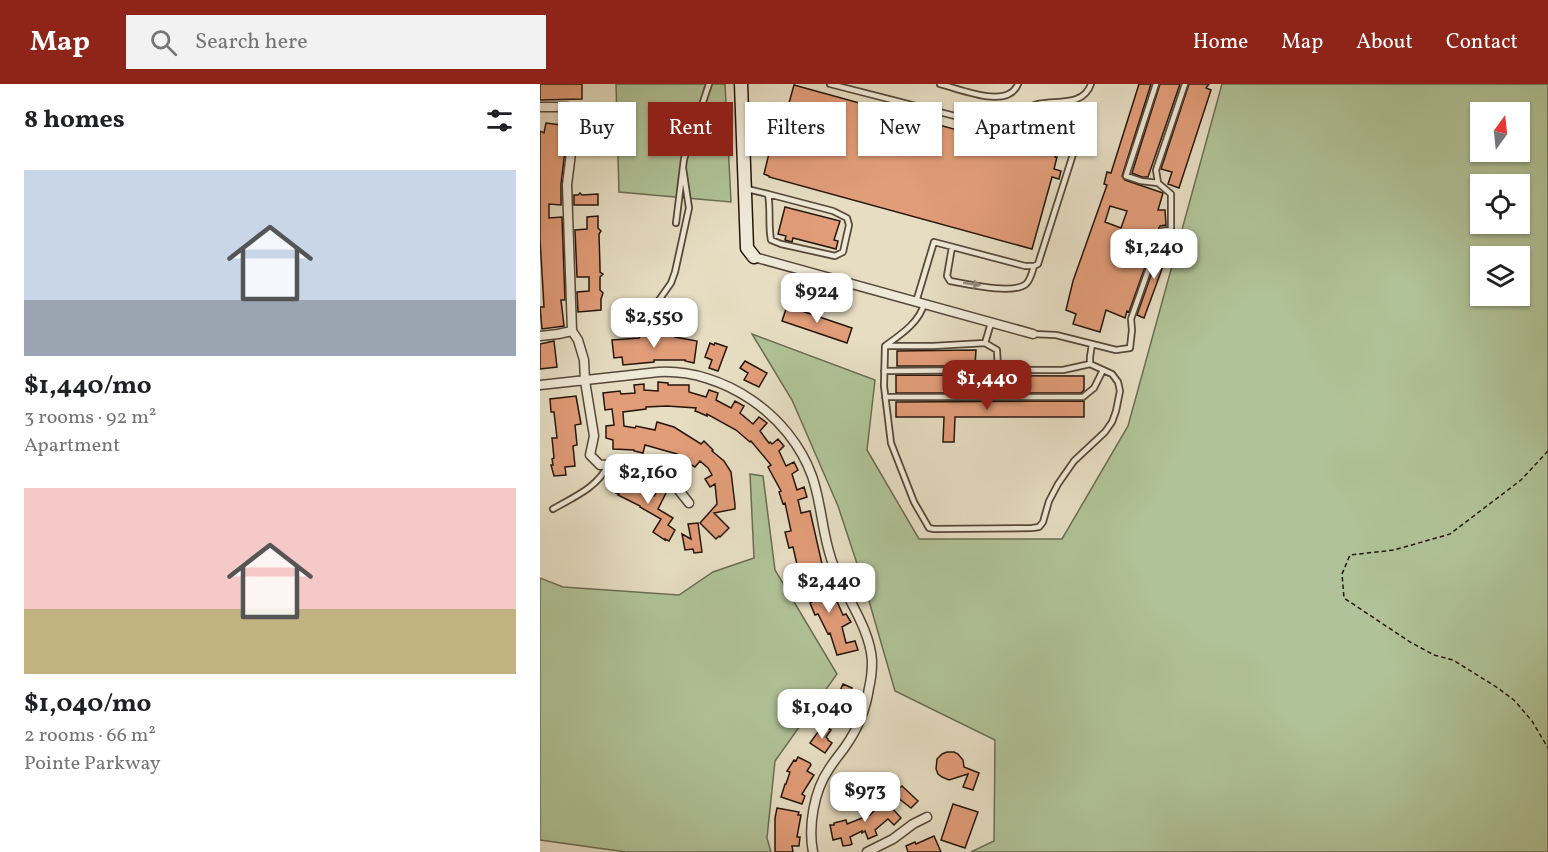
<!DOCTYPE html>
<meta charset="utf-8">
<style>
body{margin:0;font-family:Vollkorn,serif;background:#f2f2f2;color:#202124;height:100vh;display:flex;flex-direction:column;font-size:22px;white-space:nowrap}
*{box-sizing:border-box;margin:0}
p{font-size:20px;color:#757577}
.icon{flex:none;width:33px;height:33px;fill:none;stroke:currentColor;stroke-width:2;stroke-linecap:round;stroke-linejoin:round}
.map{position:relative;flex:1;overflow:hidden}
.panel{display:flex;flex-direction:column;background:#fff;width:540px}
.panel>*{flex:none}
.hud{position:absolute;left:18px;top:18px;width:570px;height:54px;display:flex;gap:12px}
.needle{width:39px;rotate:15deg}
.buttons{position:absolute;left:930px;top:18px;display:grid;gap:12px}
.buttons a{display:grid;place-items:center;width:60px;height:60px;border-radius:0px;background:#fff;box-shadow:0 2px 4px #0004;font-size:30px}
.price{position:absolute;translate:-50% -51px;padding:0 14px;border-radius:12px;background:#fff;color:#222;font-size:20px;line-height:39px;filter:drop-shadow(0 2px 3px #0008)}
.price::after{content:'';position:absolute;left:50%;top:36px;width:18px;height:14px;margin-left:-9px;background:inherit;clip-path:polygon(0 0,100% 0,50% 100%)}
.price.selected{background:#8f2418;color:#fff}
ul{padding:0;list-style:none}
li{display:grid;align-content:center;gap:12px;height:318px;padding:0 24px}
li span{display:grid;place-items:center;height:186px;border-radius:0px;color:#555}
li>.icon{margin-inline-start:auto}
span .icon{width:108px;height:108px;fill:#fffc;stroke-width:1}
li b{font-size:26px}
h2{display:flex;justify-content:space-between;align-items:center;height:72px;padding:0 24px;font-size:26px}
.tag{padding:0 21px;border-radius:0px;background:#fff;box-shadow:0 2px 4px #0004;font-size:21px;line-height:54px}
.tag.selected{background:#8f2418;color:#fff}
header{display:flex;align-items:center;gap:36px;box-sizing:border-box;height:84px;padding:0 30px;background:#8f2418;color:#fff}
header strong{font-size:28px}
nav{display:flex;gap:33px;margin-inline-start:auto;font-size:21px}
.search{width:420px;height:54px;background:#f2f2f2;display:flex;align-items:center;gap:15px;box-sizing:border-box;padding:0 21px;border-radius:0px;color:#757577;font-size:22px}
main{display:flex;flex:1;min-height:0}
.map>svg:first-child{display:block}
.green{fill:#b0c297;stroke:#6b6c52;stroke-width:1.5;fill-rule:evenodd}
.building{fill:#e19c78;stroke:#26160c;stroke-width:1.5;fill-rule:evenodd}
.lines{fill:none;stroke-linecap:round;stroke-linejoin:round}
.lane-casing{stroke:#56483a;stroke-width:8}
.street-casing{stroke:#56483a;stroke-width:11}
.secondary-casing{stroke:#26160c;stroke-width:15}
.path{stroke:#26160c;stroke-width:1.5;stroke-dasharray:4.5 3;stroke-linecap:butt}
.lane{stroke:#efe9d7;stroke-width:4.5}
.street{stroke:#efe9d7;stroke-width:8}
.secondary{stroke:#efe9d7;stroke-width:12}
.oneway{fill:#958a7c}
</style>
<header>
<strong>Map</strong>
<div class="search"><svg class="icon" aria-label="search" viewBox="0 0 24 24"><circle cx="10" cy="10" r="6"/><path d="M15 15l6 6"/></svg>Search here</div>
<nav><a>Home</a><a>Map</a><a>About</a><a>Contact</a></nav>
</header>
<main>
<section class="panel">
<h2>8 homes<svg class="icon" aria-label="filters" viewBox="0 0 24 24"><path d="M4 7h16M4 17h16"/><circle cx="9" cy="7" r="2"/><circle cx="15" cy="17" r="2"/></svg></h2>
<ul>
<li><span style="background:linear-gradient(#c9d6e8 70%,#9aa5b1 0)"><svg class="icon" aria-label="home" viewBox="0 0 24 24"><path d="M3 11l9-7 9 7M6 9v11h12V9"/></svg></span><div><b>$1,440/mo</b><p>3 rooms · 92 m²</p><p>Apartment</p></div></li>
<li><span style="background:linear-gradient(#f6c9c9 65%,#c2b280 0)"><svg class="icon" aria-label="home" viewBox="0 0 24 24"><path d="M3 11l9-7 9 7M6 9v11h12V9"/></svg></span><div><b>$1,040/mo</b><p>2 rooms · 66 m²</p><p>Pointe Parkway</p></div></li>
</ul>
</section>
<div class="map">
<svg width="1008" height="768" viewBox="0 0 1008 768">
<rect width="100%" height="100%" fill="#e6ddc2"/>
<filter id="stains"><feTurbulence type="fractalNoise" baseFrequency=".00333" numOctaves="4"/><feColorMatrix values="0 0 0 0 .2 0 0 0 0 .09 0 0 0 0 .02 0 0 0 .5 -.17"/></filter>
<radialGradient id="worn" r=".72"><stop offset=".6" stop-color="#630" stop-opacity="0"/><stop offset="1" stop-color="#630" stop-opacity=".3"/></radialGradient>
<!-- green -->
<path class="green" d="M76,0H185L191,118L79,108Z
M682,0H1008V768H431L454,757L455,656L355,607L327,510L298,422L252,316L212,250L335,296L327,366L379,455H522L588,342ZM980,28V68H940V28ZM980,100V140H940V100ZM980,172V212H940V172Z
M210,390L223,392L235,486L297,590L235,677L227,754L231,768H86L0,756V494L23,503L139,511L173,488L214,474Z"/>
<!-- building -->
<path class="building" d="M0,0H42V15L0,16Z
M599,0H611L582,92L585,96L623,109L618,126H625L626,141L620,142L618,146L589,228L587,227L585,234L566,226L560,248L533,240L536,230L526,226L533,197L567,101L564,100L567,88L571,89ZM570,122L587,127L581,144L565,138Z
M620,0H640L608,93H602L592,89Z
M649,0H669L666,4L671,6L639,104L628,100L632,88L621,85Z
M254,1L508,71L509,64L517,66L515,73H517L514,85L521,87L519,95L512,93L492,165L229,93V92L224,90L231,61L237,62Z
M6,39L28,42L21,100V121L9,120V134L22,133L25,216H21L24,242L2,245L0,223H4L0,155V47L4,49Z
M40,109L42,111L58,110V121H34V111H38Z
M245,123L300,137L294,156L298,157L296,165L253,154L252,158L245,156L246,152L238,150Z
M58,132V144L61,147L59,150L60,183V188L63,190L60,193V206L63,209L61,215V226L38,228L37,208L49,207V193H37L35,146L47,145V133Z
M622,160L630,163L604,234L597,231Z
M247,222L312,244L307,259L242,237Z
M103,249L135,251V253L157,257L154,279L145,277V276H114V278L83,281L82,273L74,274L72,256L99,254Z
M14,257L17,283L0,285V260Z
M170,259L174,261L175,259L187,263L178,287L169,284L172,276L165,273Z
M436,266L435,282H357V267Z
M205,277L227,289L219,303L204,296L208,289L200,284Z
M356,291L544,292V306L541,309H356Z
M118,298L128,299V301H149V308L166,313L169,306L178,309L176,316L191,324L195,317L204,322L200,329L213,340L219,333L227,339L220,347L229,359L230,358L232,360L238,355L244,362L239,367L246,382L254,378L258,386L252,390L257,406L264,403L267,413L258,416L261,429L270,427L282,480L258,485L253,463L249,464L245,448L251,447L245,419L243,420L239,408L241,407L228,383L231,381L211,357L210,358L196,346L167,330V332L158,328L155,327L156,324L127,322L106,323V325L83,328L84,342L95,344L96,342L115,346L117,338L134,343L161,360L164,357L173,366L172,367L184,377L191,388L195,421V425L174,429L189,444L180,453L179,452L176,455L160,439L177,420L175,400L170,403L165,395L172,391L168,384L160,377L155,383L136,372L137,370L105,361L103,369L94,367V366L73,365V356L66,354V342L74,341L72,325L65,326L63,309L80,307L81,310L95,309L94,301L104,300V306L118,307Z
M36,312L41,340L35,341L37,361L33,362L35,382L25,383L26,391L14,392L11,381H13L12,375L14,374L12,354H17L14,328H11L10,315Z
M544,317V333H415L414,358H403L404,333H356V318Z
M93,392L101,397L98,403L114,412L119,404L126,409L118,425L133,434L128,441L135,446L129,457L125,455V456L113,448L121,435L100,423V422L78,411L79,410L76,409L81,398L89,400Z
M158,439L162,468L154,469L153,465L145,466L142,450L151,455L148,440Z
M284,489L289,500L283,503L287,515L295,513L303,531L306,530L311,538L302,543L306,559L315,557L318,566L297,571L290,549L288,550L278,530L275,531L270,519L272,518L264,496Z
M303,600L312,604L308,613L315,616L311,626L310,627L306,626L304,632L298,629L300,623L294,621Z
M283,641L291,646L286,653L288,655V656L292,659L285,669L270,659Z
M407,668H414L418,670L423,676L424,683L439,689L433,706L423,703L428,690L409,696L402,693L398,690L396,685L397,675L402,670Z
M258,673L270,679L271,681L267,687L274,691L262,710L265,712L262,720L241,713L245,700H246L250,688L247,687L254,676L256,677Z
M362,702L378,717L371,724L353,710Z
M340,711L361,734L354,741L348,735L335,746L337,751L328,755L325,747L322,749V747L310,753L312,760L310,761L303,762L301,754L293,756L290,741H294V739L306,736L307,740L330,731L336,725L331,719Z
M413,720L438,728L425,764L401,756Z
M237,724L259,728L258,731H261L257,753H260L259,762H252L253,768H235V734Z
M394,752L401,768H368L366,762L375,758L376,760Z"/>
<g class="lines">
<!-- lane casing -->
<g class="lane-casing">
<path id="lane" d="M290,0L528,61L535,64L498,180L494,182H485L394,158L376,218
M400,0C420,5 468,26 478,0
M477,48C479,40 481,32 487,26C502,10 541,29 551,0
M618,99L616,86L645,0
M207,105L228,110C231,126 228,141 231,156L241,160L295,172L303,168L309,141L307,134L293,127L228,110
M136,139L144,75L169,0
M412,163L407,192L410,197C427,200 473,211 486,200C491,195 492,188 494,182
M384,220C379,239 360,251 345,262L344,302L351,359L374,418L389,444L394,445L492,444L499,443L503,438L509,417L518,400L534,377L565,348L572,338L576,327L580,307L578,298L572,290L550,280V273L552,260
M107,233L131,199L135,188L149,124L143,84
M493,250L516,251L576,266L590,264L592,246L591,235L622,147L631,145V110L618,99L601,97L586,92L616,0
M346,262H393L445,259L451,239
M458,286H523L550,280
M344,287L458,286L457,266L445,259
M345,313H543L554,304L563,286
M13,425C34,413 58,403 68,381"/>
</g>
<!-- street casing -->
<g class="street-casing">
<path id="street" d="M0,23H27L36,29L27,101L32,247L38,256L44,276L45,297L54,352L50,371L60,381L94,379L120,391L133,399L149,419
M214,173L493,250
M0,252L18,250L32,247
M0,301L119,288C184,285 250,331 272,392C282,420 282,452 293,480C304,511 330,543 332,577C332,585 331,596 329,604C326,625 317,646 305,663C300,670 294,677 289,685C274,707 268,742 273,768
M327,768L353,755L373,740L387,733"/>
</g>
<!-- secondary casing -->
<g class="secondary-casing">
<path id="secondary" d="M201,0L207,164L214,173"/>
</g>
<!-- path -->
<path class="path" d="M1008,367L981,396L910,450L854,466L810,471L802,490L804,514L870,558L894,571L913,576L958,604L975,617L992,637L1008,664"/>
<!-- lane -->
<use href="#lane" class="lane"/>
<!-- street -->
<use href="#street" class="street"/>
<!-- secondary -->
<use href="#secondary" class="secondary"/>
</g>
<!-- one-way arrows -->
<defs><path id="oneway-solid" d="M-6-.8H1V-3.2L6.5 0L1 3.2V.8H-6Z" transform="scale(1.5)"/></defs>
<use class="oneway" href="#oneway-solid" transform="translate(432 200) rotate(8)"/>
<rect width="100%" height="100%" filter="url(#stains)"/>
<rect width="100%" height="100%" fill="url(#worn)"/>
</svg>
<div class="buttons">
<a><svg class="needle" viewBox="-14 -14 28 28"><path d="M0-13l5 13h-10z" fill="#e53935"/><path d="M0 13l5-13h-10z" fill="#757577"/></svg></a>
<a><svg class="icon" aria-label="locate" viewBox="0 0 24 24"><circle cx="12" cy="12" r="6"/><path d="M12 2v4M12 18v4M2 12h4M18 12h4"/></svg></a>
<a><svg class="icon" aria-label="layers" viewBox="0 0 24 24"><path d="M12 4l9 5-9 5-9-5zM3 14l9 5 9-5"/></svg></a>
</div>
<b class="price" style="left:614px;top:196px">$1,240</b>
<b class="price" style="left:277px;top:240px">$924</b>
<b class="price" style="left:114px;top:265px">$2,550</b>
<b class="price selected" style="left:447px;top:327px">$1,440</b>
<b class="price" style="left:108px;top:421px">$2,160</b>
<b class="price" style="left:289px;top:530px">$2,440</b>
<b class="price" style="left:282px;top:656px">$1,040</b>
<b class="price" style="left:325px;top:739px">$973</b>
<div class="hud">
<a class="tag">Buy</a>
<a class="tag selected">Rent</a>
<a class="tag">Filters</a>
<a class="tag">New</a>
<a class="tag">Apartment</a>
</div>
</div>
</main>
